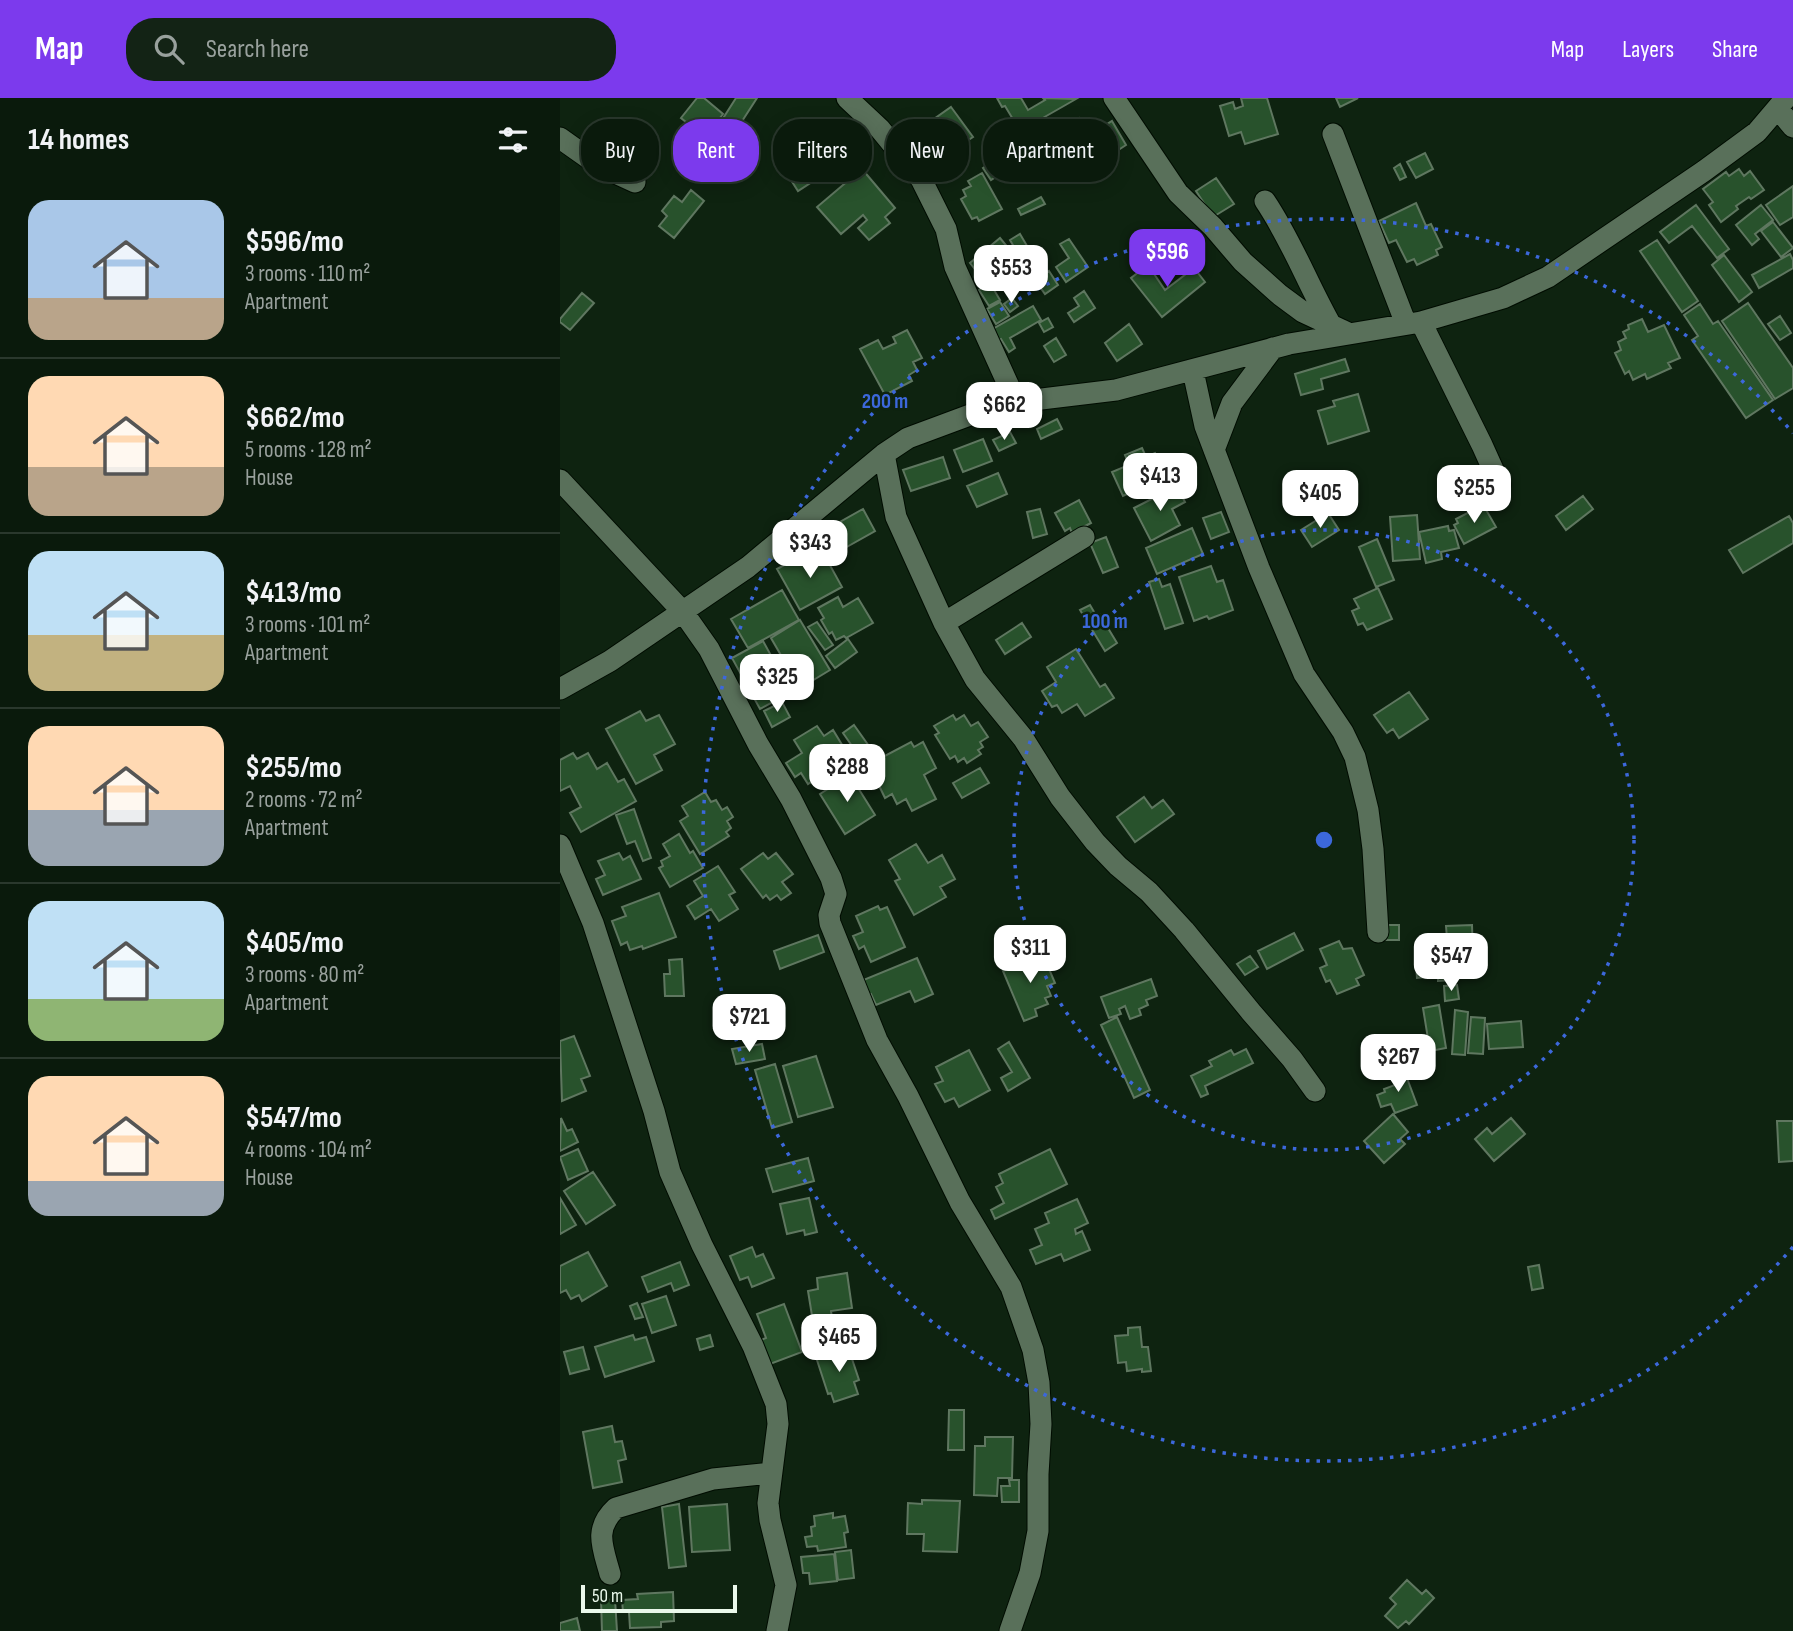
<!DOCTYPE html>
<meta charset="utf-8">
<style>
body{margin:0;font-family:"Sofia Sans Condensed",sans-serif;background:#132315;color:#f1f3f6;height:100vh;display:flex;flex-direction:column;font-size:26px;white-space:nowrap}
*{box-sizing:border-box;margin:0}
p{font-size:23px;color:#99a19d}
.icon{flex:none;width:38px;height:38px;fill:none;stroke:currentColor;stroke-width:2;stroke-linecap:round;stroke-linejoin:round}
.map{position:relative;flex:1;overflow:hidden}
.sheet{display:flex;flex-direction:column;background:#0a1a0c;width:560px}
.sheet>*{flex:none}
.guide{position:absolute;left:21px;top:21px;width:665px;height:63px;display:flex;gap:14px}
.scale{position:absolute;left:21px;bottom:18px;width:156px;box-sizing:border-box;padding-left:7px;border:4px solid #eaf8eb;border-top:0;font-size:19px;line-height:24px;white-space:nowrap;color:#eaf8eb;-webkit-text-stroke:5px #0e2310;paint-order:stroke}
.price{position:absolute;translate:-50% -60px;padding:0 16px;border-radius:14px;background:#fff;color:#222;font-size:23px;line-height:46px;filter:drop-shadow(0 2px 4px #0008)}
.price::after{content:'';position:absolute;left:50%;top:42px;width:21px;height:16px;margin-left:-10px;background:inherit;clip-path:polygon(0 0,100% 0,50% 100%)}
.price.current{background:#7c3aed;color:#fff}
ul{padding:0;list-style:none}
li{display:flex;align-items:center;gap:21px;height:175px;padding:0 28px}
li+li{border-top:2px solid #2a382d}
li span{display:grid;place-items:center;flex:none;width:196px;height:140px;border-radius:21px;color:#555}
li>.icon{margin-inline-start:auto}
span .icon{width:84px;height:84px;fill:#fffc;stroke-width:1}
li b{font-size:30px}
h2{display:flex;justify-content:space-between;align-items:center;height:84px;padding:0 28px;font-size:30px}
.chip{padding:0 24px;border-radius:28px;background:#0a1a0c;box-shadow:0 4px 18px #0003,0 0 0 2px #2a382d;font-size:24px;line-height:63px}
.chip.current{background:#7c3aed;color:#fff}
header{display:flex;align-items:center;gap:42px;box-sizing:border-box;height:98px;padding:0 35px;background:#7c3aed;color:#fff}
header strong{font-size:33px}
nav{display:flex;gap:38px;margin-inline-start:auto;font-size:24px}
.search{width:490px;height:63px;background:#132315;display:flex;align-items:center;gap:18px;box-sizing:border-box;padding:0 24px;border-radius:28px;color:#99a19d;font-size:26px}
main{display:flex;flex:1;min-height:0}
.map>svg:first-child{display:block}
.building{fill:#28522c;stroke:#5f7760;stroke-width:2}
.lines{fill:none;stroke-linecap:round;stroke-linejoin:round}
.minor-casing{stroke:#000c01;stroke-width:23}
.minor{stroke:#59705a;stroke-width:21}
.ring{fill:none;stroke:#3c68db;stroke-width:3.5;stroke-dasharray:3.5 7}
.centre{fill:#3c68db;stroke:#0e2310;stroke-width:3.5}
.ring-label{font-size:21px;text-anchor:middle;font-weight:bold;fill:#3c68db;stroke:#0e2310;stroke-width:5;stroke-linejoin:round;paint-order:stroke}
</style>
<header>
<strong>Map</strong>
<div class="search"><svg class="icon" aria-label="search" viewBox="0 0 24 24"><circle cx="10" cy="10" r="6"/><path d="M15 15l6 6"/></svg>Search here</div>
<nav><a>Map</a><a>Layers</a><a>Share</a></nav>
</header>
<main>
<section class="sheet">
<h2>14 homes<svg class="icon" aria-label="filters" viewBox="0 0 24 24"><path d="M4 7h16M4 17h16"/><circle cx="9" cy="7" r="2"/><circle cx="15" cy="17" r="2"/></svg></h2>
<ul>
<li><span style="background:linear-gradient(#a9c7e8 70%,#b9a48a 0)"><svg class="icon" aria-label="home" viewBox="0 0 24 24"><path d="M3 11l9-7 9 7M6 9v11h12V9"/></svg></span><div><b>$596/mo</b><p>3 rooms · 110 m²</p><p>Apartment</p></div></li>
<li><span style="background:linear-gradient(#ffd9b3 65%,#b9a48a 0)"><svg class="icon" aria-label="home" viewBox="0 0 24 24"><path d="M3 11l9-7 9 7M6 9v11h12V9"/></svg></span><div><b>$662/mo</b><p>5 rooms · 128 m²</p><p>House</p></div></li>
<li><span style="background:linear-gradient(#bfe0f5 60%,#c2b280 0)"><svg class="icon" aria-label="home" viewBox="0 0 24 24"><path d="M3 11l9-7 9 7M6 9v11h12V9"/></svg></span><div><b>$413/mo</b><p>3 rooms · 101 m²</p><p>Apartment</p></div></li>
<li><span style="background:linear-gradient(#ffd9b3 60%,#9aa5b1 0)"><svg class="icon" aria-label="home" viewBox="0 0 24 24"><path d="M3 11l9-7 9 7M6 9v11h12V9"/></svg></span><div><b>$255/mo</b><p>2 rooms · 72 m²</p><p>Apartment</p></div></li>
<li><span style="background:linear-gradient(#bfe0f5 70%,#8fb573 0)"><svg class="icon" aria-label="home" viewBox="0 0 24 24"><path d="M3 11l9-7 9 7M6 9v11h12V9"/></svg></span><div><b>$405/mo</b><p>3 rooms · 80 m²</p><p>Apartment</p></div></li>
<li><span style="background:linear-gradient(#ffd9b3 75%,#9aa5b1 0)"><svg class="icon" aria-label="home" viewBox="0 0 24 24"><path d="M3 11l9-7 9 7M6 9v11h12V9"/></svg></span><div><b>$547/mo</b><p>4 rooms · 104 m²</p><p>House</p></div></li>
</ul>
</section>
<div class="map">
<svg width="1233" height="1533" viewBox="0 0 1233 1533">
<rect width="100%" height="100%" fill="#0e2310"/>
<!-- building -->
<path class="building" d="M137,0H144L163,16L145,39L121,20Z
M176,0H197L177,31L162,22Z
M437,0H461L468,12L485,2L483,0L516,1L460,33L445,8L442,9Z
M681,0H707L718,36L685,46L681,34L669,38L660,8L673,4L675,11L683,8Z
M776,0H798L780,9Z
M391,9L413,39L393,52L390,47L365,65L347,40Z
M519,20L522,26L530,22L538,41L528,45L531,51L520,56L521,59L500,68L490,44L496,42L491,31Z
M552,23L566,47L543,62L536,50L547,44L539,31Z
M162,29L172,38L165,46L155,37Z
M483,38L491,51L479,58L471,45Z
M865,55L873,71L856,80L847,64Z
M441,58L449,70L431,82L423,70Z
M840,66L846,79L840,82L834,70Z
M302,71L335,110L325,119L330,125L309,142L298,130L307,122L303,117L281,136L257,109Z
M1179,71L1184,78L1190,73L1204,92L1191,101L1189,99L1176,108L1178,111L1161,124L1149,107L1153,104L1143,91L1166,74L1169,78Z
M247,72L255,82L238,93L231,82Z
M422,75L442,111L419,123L417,119L412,121L401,101L406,98L403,92L411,88L408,83Z
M656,80L674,106L653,119L636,93Z
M1233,88V119L1220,127L1206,107Z
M131,92L144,103L114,140L99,128L107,118L102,113L114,98L122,104Z
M481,99L485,106L461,117L458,111Z
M856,105L866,128L871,126L882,149L876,152L878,157L857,167L854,161L847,164L836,142L829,145L819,123Z
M1136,107L1169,151L1157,160L1132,128L1109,145L1100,134Z
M1201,107L1213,122L1195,136L1199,141L1192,147L1176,127Z
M1213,124L1233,150L1221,159L1201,133Z
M460,136L480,170L470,176L450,142Z
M440,140L458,162L444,174L442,171L425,184L410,165Z
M509,141L528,169L506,184L496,169L509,160L500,146Z
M1097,142L1138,203L1122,214L1080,153Z
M1230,156L1233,162V170L1199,190L1192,177Z
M1164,157L1192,194L1179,204L1152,167Z
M588,167L605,192L634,170L645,184L602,219L571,180Z
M489,173L498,187L485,196L475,182Z
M430,185L440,202L429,208L419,192Z
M524,193L535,210L514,224L508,215L519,208L514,200Z
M22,195L34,205L10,232L0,224V221Z
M452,200L458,208L450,214L444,206Z
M440,204L449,218L436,226L427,211Z
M1188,205L1233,270V290L1215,301L1162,223Z
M1140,206L1153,226L1158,223L1213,302L1186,320L1132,242L1138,238L1124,217Z
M473,208L481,222L450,240L455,250L449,254L441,241L437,243L431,232Z
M1220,218L1231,235L1220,242L1208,226Z
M488,220L493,229L484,234L479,225Z
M1082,221L1088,234L1104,227L1120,260L1108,265L1111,270L1087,281L1085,276L1073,282L1069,273L1065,276L1055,255L1061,252L1058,244L1066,240L1063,234L1069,231L1068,227Z
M569,226L582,246L557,263L545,245Z
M347,232L362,260L353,264L357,272L349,277L352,283L325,297L300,251L318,242L323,251L336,245L333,239Z
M496,240L506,257L494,264L484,248Z
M785,261L789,273L761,281L763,291L741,297L735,276Z
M798,296L809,333L768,346L758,313L775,308L773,303Z
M497,321L502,331L481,341L477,331Z
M450,334L456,345L439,353L433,342Z
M423,341L432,363L403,374L394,352Z
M582,350L586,359L595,355L605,379L563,398L552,374L569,367L565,357Z
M383,359L390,380L351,393L343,372Z
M438,375L447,396L417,409L407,388Z
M617,388L625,404L612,411L620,427L591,443L574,410Z
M1023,398L1033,411L1006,432L996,418Z
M519,402L531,425L512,435L510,430L505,433L495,415Z
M919,409L921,412L925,410L936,429L904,446L894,427L898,425L896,421Z
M303,411L315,433L276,455L264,433Z
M480,411L487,436L473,440L467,414Z
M661,414L669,434L651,441L643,420Z
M768,415L779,432L752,449L741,432Z
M857,417L860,461L833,463L830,419Z
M1229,418L1233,425V445L1183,475L1169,452Z
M888,428L889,433L894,432L899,450L881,454L882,461L866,465L859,434Z
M632,430L643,456L597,476L586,450Z
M546,439L558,469L543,475L530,445Z
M817,441L834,482L816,489L799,449Z
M261,451L282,489L240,512L217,471L239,459L246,471L253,466L248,458Z
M651,468L657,484L663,482L673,512L649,521L647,518L634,523L619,479Z
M599,481L602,489L610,486L623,525L605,531L589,484Z
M818,490L832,521L807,532L803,525L798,527L792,513L799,510L794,501Z
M222,492L239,522L188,550L171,521Z
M278,499L283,509L298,500L313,525L286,540L284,538L276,542L272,534L269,536L261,522L264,520L258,510Z
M530,507L537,519L540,517L557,545L545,553L520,512Z
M240,522L270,572L240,590L211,540Z
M257,524L273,547L265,552L248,529Z
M462,525L471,539L445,556L436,542Z
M288,541L297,554L275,570L266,558Z
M203,543L231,594L200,611L172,560Z
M516,551L540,589L545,586L554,600L525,618L517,606L502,615L497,607L492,609L482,593L496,584L487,569Z
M849,594L868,621L839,640L833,631L827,635L814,617Z
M222,604L230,619L212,629L204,613Z
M80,613L86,623L99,617L115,646L94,657L102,672L76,686L46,631Z
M393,617L396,622L404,617L411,628L418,624L428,639L420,644L423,649L418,652L421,656L407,665L404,660L398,664L395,658L390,661L375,637L379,635L374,628Z
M294,627L311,651L299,658L283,635Z
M257,628L264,638L273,632L287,655L270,665L273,669L248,686L241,675L235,679L226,665L242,655L234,642Z
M351,644L354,649L363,644L376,670L364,677L376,701L352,713L346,701L337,706L332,696L325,700L311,671L321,666L319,661Z
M13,655L17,661L28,655L37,671L47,665L58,684L64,681L76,703L21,734L10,715L21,709L10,688L0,693V662Z
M420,670L429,685L402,700L393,685Z
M290,677L315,717L285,736L260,696Z
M145,694L151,704L156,702L162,712L167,709L173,719L167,723L171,730L166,734L169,738L140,756L120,723L128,718L122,708Z
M584,699L592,710L603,702L614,716L575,744L557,719Z
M74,711L91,760L83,763L75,743L67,746L56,717Z
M119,736L130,755L133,753L143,770L110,789L99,770L103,768L101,763L110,758L103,746Z
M356,746L368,765L382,757L395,781L380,789L386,799L354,817L335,783L340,781L329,762Z
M59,755L63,762L70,758L81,781L43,797L36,781L45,777L38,763Z
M203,755L208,761L216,755L233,776L222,784L231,795L221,802L217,797L210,802L206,797L203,800L181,771Z
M158,768L175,794L169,797L178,811L159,823L151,811L135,821L127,808L143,798L134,783Z
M99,795L116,839L83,851L82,848L70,852L67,844L61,847L52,823L66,818L62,809Z
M318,808L320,812L327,809L345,849L311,864L304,848L299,851L293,838L303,834L296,818Z
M826,827H839V842H826Z
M912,827L913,858H899L898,840L887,841L886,828Z
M734,835L743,852L707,871L698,853Z
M258,837L264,854L220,871L214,853Z
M779,843L783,851L792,850L804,877L796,881L799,887L777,896L770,882L766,884L760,870L767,867L760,851Z
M891,848L893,882L878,883V878L857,880L855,850Z
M483,857L495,885L487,888L491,898L485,900L488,906L475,911L477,918L464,923L443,873Z
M690,858L698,869L685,877L677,866Z
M357,860L373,896L355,904L350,893L316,907L311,896L307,898L301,883Z
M122,861L124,898H105L104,876H110L109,862Z
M591,881L597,898L586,902L588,907L579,911L581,917L570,921L565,908L559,911L561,916L549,920L541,899Z
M897,887L899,901L885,903L884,888Z
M879,907L886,950L870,953L863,910Z
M895,912L908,914L905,957L892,956Z
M557,919L590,992L574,1000L541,927Z
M911,919L925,920L923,956L908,955Z
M961,923L963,949L929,951L927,926Z
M14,938L30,978L21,981L26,993L2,1003L0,943Z
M449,944L470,980L448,993L441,980L452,974L438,951Z
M202,946L205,961L176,966L172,951Z
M686,951L693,965L645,988L648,996L641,999L631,978L652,968L649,963L671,952L674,957Z
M409,952L430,992L399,1009L394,1000L385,1004L375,986L383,983L376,969Z
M256,958L273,1009L238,1019L223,968Z
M215,966L232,1024L212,1030L195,972Z
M844,972L857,1007L835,1015L831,1006L821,1009L817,997L825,994L824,991L835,987L831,977Z
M833,1016L848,1034L840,1041L845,1046L824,1065L804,1043Z
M1,1020L7,1033L12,1031L18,1044L0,1053Z
M951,1020L965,1036L934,1063L915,1041L927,1030L932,1036Z
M1217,1023H1233V1063L1219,1064Z
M18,1051L28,1073L8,1082L0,1059Z
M490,1051L507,1086L435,1121L431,1112L444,1105L436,1089L443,1085L439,1076Z
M248,1060L254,1083L213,1094L206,1071Z
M33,1074L55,1107L26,1126L4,1093Z
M0,1100L16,1127L0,1136Z
M249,1100L257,1134L245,1137L244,1132L227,1136L220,1106Z
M517,1101L528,1125L515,1131L516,1136L522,1133L530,1152L504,1163L501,1156L476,1166L470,1152L482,1147L475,1131L489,1125L485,1115Z
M192,1149L196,1159L203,1156L214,1180L192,1189L188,1179L180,1182L170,1158Z
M28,1154L47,1188L22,1203L19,1197L11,1201L6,1192L0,1195V1168Z
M120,1164L129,1187L114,1193L111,1185L88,1194L82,1179Z
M979,1167L983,1190L972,1192L968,1169Z
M287,1175L292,1210L271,1213L273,1227L254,1230L248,1193L258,1191L257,1180Z
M106,1198L116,1227L92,1235L82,1206Z
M77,1205L83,1219L75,1221L70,1208Z
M224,1206L242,1254L210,1266L201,1242L206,1240L197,1216Z
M580,1229L582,1249H588L591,1273L582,1274V1271L567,1273L566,1264L558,1265L555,1238L568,1237V1230Z
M73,1237L75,1242L86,1239L94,1263L45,1279L35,1249Z
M150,1237L153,1248L140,1252L137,1241Z
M23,1249L29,1271L10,1276L4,1254Z
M285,1250L287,1256L290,1255L299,1282L294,1284L298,1296L274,1304L271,1295L268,1296L256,1259Z
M389,1312H404V1352H388Z
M52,1328L55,1344L62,1343L66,1361L58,1363L62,1384L33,1390L23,1334Z
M425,1339H453L452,1380H438L437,1398L414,1397L415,1348H425Z
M449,1382H459V1404H442L441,1388H450Z
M362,1402L400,1403L397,1454L363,1453L364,1436H347L348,1405L362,1406Z
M119,1406L126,1468L109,1470L102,1409Z
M167,1406L170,1452L132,1454L129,1409Z
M273,1415V1420L285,1418L288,1434L284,1435L286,1449L258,1453L257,1448L247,1449L245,1439L252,1438L251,1429L255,1428L254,1418Z
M291,1452L294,1480L278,1482L275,1454Z
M274,1456L277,1483L250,1486L249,1475H243L241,1459Z
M847,1482L862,1496L866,1492L874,1500L849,1526L846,1523L838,1530L825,1518L836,1506L830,1500Z
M113,1494L114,1523L101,1524V1529L70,1530L69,1514H63L62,1502L78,1501L77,1496Z
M55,1501L57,1533H42L41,1502Z
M17,1520L20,1533H0V1525Z"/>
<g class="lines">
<!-- minor casing -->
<g class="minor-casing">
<path id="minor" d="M287,0L320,31L361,81L386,131L395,169L456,304
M554,0L618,95L653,129L683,164L720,197L743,214L788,235
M1218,11L1233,29
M773,36L846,226
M0,40L38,67L75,84
M705,103C732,143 748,187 772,229
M861,224L922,347L940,387
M633,273L645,328L699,470L744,576L783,634L795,659L808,712L813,751L818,834
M654,352L672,305L713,250
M324,356L336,419L384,525L415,581L463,640L500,699L535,744L558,768L589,794L624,832L691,914L732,961L755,993
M0,382L123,514L149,551L198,646L231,701L271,780L276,796L269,817L270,825L317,942L348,998L400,1104L451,1189L473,1252L479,1285L481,1326L478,1376V1433L470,1475L450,1533
M384,525L524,439
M0,591L50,563L188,469L324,356L348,340L418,314L456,304L556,292L729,246L861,224L943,200L988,179L1144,73L1197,34L1226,0
M0,747L33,825L94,1013L110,1074L142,1147L193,1248L216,1306L218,1326L208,1405L210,1422L226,1487L217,1533
M50,1476C43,1450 33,1431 56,1410L153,1381L211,1375"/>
</g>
<!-- minor -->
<use href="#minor" class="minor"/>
</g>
<!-- distance rings -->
<g class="ring">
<circle cx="764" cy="742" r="310"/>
<path d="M1233 1149A621 621 0 1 1 1233 335"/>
</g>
<circle cx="764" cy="742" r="10" class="centre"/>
<g class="ring-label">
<text x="325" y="310">200 m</text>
<text x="545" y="530">100 m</text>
</g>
</svg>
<div class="scale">50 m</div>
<b class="price current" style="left:607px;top:191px">$596</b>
<b class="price" style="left:451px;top:207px">$553</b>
<b class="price" style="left:444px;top:344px">$662</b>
<b class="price" style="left:600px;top:415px">$413</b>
<b class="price" style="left:914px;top:427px">$255</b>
<b class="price" style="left:760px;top:432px">$405</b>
<b class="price" style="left:250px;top:482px">$343</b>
<b class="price" style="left:217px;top:616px">$325</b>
<b class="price" style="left:287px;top:706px">$288</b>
<b class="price" style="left:470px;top:887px">$311</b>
<b class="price" style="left:891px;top:895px">$547</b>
<b class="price" style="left:189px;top:956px">$721</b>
<b class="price" style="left:838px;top:996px">$267</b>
<b class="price" style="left:279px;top:1276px">$465</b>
<div class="guide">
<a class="chip">Buy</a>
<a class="chip current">Rent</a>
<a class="chip">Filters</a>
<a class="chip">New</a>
<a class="chip">Apartment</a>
</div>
</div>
</main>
